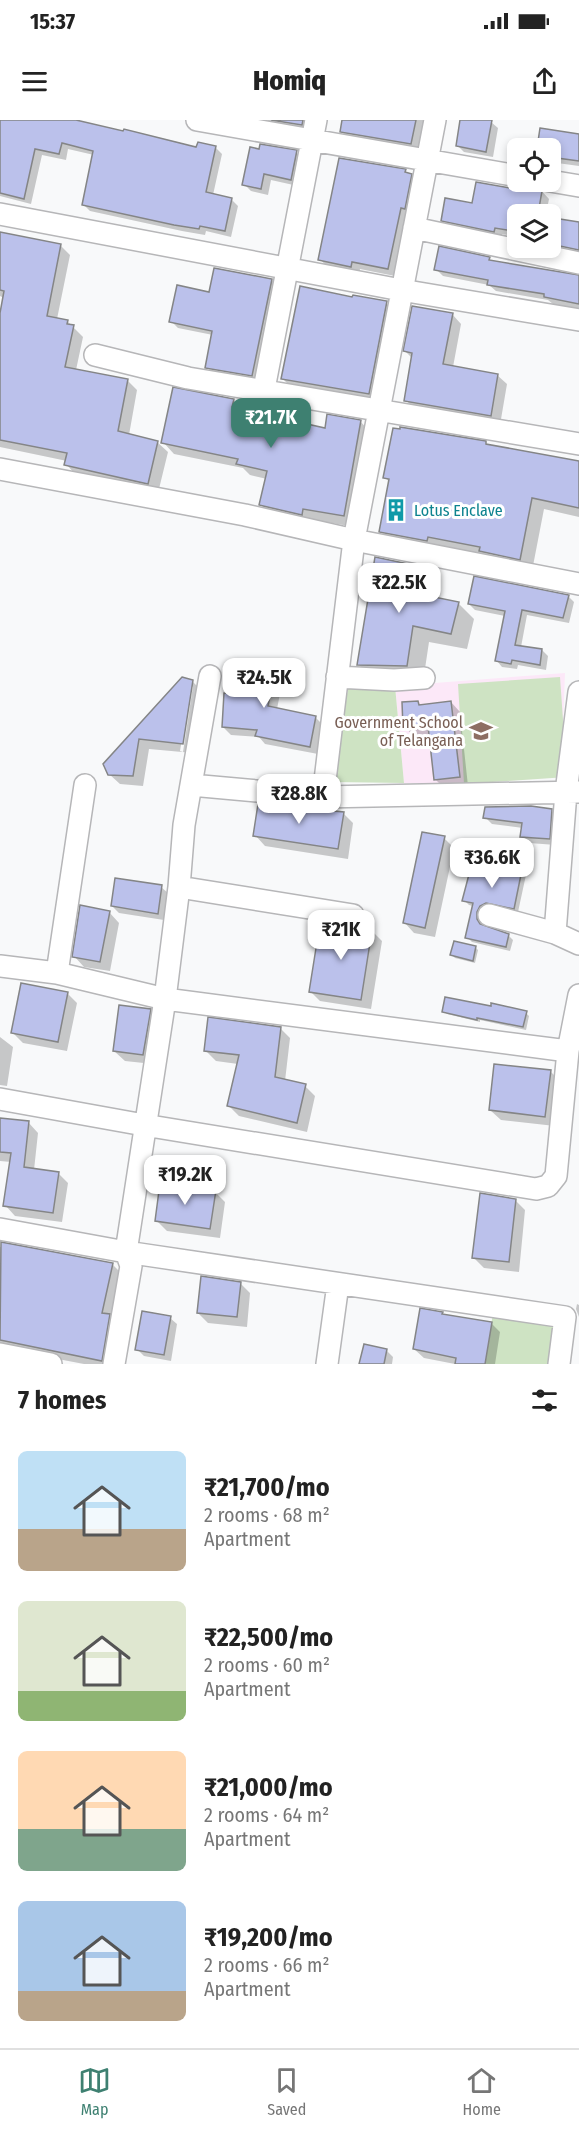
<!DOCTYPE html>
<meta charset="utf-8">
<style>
body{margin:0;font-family:"Fira Sans Condensed",sans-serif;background:#f6f6f6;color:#222;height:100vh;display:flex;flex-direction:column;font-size:22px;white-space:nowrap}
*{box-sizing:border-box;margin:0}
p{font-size:20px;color:#767676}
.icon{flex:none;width:33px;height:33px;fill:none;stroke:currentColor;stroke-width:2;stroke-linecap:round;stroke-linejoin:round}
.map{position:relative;height:1244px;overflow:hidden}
.panel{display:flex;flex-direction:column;background:#fff;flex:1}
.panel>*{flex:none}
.fabs{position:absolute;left:507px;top:18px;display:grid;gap:12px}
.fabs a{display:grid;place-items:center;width:54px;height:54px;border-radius:9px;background:#fff;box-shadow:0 3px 9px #0003;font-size:30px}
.price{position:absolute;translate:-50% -51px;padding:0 14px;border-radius:12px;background:#fff;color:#222;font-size:20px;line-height:39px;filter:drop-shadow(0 2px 3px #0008)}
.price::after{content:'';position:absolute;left:50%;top:36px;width:18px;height:14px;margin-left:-9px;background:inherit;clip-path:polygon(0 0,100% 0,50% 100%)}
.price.selected{background:#3e8071;color:#fff}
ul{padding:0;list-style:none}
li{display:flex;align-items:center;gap:18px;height:150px;padding:0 18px}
li span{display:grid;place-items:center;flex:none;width:168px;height:120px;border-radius:9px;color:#555}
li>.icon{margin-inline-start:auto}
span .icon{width:72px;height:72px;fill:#fffc;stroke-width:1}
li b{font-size:26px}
h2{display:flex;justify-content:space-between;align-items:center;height:72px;padding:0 18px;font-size:26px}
.status{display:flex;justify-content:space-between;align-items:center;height:42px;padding:0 30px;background:#fff;direction:ltr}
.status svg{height:16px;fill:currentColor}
header{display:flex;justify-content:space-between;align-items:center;height:78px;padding:0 18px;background:#fff;font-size:27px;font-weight:800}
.tab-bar{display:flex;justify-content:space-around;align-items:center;height:84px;border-top:2px solid #e0e0e0;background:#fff;font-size:16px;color:#767676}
.tab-bar a{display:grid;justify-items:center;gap:3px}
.tab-bar .selected{color:#3e8071}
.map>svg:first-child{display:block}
.industrial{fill:#fce8f8}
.green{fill:#cee3c3}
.shadow{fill:#0003;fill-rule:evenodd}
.building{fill:#bbc1eb;stroke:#848586;stroke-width:1.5}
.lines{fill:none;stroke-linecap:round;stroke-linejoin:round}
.minor-casing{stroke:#b6b6b8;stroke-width:24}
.minor{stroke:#fff;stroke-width:21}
.labels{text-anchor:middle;stroke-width:6;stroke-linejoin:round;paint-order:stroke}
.culture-label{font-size:16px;fill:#0d838f;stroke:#fff;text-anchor:start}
.education-label{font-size:16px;fill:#785e54;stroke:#fff;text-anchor:end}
</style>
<div class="status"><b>15:37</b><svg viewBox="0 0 49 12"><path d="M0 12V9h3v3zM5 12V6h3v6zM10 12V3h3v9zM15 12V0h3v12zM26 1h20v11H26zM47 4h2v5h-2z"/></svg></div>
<header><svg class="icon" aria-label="menu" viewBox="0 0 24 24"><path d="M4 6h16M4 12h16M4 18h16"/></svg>Homiq<svg class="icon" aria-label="share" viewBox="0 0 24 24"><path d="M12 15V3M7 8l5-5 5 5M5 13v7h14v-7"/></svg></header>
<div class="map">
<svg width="579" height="1244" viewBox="0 0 579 1244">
<rect width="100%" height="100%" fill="#f8f9fa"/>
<!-- industrial -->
<path class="industrial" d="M565,553L561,657L474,663H404L395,566Z"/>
<!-- green -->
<path class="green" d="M560,557L567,657L464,664L458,564Z
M395,566L404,663L334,662L348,568Z
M493,1193L555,1202L548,1244H485Z"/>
<!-- shadow -->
<path class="shadow" d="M0,0H70L198,29L215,27L222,34L213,75L231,79L238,86L231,117L206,111L205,115L182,111L90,91L84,85L94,35L68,29L66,40L42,35L31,84L0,76Z
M267,0H318L312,15L275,8Z
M344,0H431L424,37L354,25L341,11Z
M462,0L491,2L498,8L493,37L464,32L457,25Z
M541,9L579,18V46L550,42V28H538Z
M296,32L303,39L298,66L271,60L268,75L251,71L244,64Z
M405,51L419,63L395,156L360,149L359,154L327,147L320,139Z
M538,67L549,79L546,94H518V117L502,114L501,118L450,107L442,100L473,85L516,70Z
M550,99L579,104V136L564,132L557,124L550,123Z
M0,121L60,125L70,135L57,199L67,201L83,217L76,250L127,260L137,270L129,315L157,322L168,332L158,373L76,355L66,344L67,341L0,327V203L4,178L0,176Z
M489,138L492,142L579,157V189L553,184L548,180L496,171L489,165L443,156L436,149Z
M272,160L278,167L258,262L213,254L207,247L213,215L178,208L171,201L210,174Z
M386,183L396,192L378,282L292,268L282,258Z
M452,194L461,204L453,247L497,255L507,264L500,305L415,290L406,280L412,238L405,231Z
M233,280L244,291L326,310L360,301L371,313L355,407L314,400L313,405L272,396L261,385L267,359L250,355L243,348L174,334L163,322Z
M485,323L488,326L579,343V397L544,389L532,451L392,423L380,411L390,362L385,358Z
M422,448L439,464L436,479L458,483L474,499L467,529L429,522L423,562L375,561L359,545Z
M568,476L574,482L569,503L527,495L521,527L542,530L548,536L546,550L518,545L517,549L502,547L497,541L505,496L475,490L469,484Z
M274,550L283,558L277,589L315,597L323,605L318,634L265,624L259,617L231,615L223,607L234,575Z
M192,561L202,571L193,633L149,629L143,666L120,664L109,654L105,645ZM193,566L183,632L180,631L190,569Z
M451,582L460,592L468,666L445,669L435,659L430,616L414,617L405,607L418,583L421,586Z
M551,690L558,697L556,725L529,723L522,716L523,708L492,704L485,697Z
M343,693L353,703L348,739L265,726L255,715Z
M444,718L454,728L435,817L414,813L404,802Z
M524,736L529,741L518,792L481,798V805L508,815L513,820L510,831L472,822L467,817L473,786L469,785L464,780Z
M161,767L168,773L164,800L119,793L112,786Z
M109,792L119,803L110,851L84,847L74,836Z
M372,811L382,821L371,889L320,881L310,871Z
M475,827L478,830L475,843L455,838L452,835Z
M67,873L77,883L67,931L23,923L13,913Z
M150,890L160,900L153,944L125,941L114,931Z
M444,891L526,893L529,896L526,910L480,900V902L447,894Z
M280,908L290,918L285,961L305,966L315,976L307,1012L239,996L229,986L238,944L216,941L206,931Z
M0,917L13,927L7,966L0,965Z
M550,951L560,961L555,1006L501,1000L490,990Z
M0,1000L28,1002L38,1013L34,1050L58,1053L68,1063L62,1102L15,1096L5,1085L11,1042L0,1041Z
M215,1072L225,1082L220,1118L167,1111L157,1101Z
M515,1080L525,1090L519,1152L484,1148L474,1138Z
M0,1127L112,1144L121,1153L112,1244H84L0,1228Z
M240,1163L250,1173L247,1207L208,1203L198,1193Z
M577,1184L579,1185V1197L576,1189Z
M442,1193L445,1196L491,1203L500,1212L495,1244H455L424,1238L414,1229Z
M170,1198L177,1204L171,1241L144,1236L137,1229Z
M386,1230L393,1237L392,1244H361Z"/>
<!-- building -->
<path class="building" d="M0,0H76L123,11L124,9L196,27L198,22L216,26L206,72L232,78L225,111L200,106L199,109L174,105L82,85L93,31L62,23L59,34L35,29L24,79L0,73Z
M271,0H303L302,5Z
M342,0H416L411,24L340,12Z
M460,0H492L486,32L456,26Z
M540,8L579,14V41L550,37V28H537Z
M260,24L297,30L291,60L264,54L261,69L242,65L250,27L259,29Z
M339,38L406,49L405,52L412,54L405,89L401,88L388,149L352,142L351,147L318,140Z
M476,62L516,69L523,68L528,64L538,66L542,71L538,94H518V112L495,108L494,112L441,101L445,78L472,83Z
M560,99L579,102V130L555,125Z
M0,112L61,124L47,196L68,200L67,204L74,205L65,247L128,259L118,311L158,321L148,364L64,345L67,333L0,320V193L4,171L0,170Z
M439,126L490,137L489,140L579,155V184L544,177V174L487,165L488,160L434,150Z
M214,148L272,159L252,256L205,248L212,211L169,202L177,165L209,172Z
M300,166L352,177L353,175L387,181L369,274L281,259Z
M412,186L453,193L443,244L498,254L491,296L404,281L412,233L403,231Z
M173,267L234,279L232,287L325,308L327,294L361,300L344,396L303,389L302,395L259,385L267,351L236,344L238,339L161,323Z
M400,307L486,321V324L579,341V388L532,378L520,440L479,431L480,427L428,417L427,421L379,412L389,359L383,358L393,308L400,309Z
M375,437L423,447L419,474L459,482L451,514L413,506L407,546L357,545Z
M474,456L569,475L563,498L522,490L515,525L542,529L540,545L512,540L511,544L495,541L505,491L468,484Z
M239,542L275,549L268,586L316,596L310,627L255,616L257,610L222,607L224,573L233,574Z
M182,557L193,560L183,624L139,619L133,656L108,655L103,644Z
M418,581L419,585L451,581L460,657L434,660L428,606L403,608L402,582Z
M258,684L344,692L338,729L253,716Z
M531,686L552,689L550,719L520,717L522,703L483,698L485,687Z
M422,712L445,716L425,808L403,803Z
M477,724L525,735L514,789L486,783L480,786L477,792V799L480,804L509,814L506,827L465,818L473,783L462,781Z
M115,758L162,765L158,794L111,786Z
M80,785L110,791L100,842L72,837Z
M320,803L372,810L361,880L309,872Z
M454,821L476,826L473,841L450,835Z
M21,863L68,872L58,922L11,913Z
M445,877L491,886V883L527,891L523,907L477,898V900L442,892Z
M119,885L151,889L143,935L113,931Z
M208,897L281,907L275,957L306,964L297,1003L227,986L239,935L204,931Z
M494,944L551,950L545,997L489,990Z
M0,998L29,1001L24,1047L59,1052L53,1093L3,1086L11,1033L0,1032Z
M160,1063L216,1070L210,1109L155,1101Z
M480,1073L516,1079L509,1142L472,1138Z
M1,1122L113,1143L102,1193L110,1194L102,1241L0,1220Z
M201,1156L241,1162L237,1197L197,1193Z
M420,1188L443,1192L442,1194L492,1202L485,1244H455L456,1238L413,1229Z
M142,1191L171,1196L164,1235L135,1230Z
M364,1224L387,1229L384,1244H359Z"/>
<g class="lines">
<!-- minor casing -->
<g class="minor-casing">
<path id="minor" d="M197,0L518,56
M550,61L579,66
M0,94L401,170L579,200
M414,108L579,143
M95,235L188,258L579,324
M264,269L316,0
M0,349L245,395L354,420L579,464
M337,557L394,560L424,558
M191,665L323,677L579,672
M323,677L354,420L435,0
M179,767L353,795
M489,795L555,813L579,824
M555,813L566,672L579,572
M0,846L57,853L165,879L568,931
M57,853L85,665
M0,979L144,1005L536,1069L548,1066L556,1056L568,931L579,875
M0,1109L126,1132L565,1197L559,1244
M0,1234L51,1244
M114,1244L131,1146L126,1132L165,879L179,767L184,705L210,556
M327,1244L338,1164"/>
</g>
<!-- minor -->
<use href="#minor" class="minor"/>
</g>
<!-- icons -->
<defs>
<g id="building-bare" transform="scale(1.8)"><path d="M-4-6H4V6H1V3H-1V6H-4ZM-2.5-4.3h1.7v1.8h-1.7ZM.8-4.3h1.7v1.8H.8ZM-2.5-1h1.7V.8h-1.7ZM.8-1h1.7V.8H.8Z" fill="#0f9aa8" stroke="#fff" stroke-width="2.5" paint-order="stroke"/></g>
<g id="school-bare" transform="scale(1.8)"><path d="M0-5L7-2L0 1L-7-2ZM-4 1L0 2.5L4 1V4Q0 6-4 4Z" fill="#8d6e63" stroke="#fff" stroke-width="2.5" paint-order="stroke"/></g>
</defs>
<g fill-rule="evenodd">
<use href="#building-bare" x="396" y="390"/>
<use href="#school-bare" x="481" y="611"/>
</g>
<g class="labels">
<!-- culture labels -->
<g class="culture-label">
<text x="414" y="396">Lotus Enclave</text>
</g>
<!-- education labels -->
<g class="education-label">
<text x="463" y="608">Government School<tspan x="463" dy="18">of Telangana</tspan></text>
</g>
</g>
</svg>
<div class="fabs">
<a><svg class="icon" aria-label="locate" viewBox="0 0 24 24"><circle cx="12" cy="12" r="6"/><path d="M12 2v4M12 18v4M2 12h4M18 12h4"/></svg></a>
<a><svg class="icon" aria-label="layers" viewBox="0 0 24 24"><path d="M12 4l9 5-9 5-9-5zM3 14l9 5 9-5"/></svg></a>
</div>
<b class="price selected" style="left:271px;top:329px">₹21.7K</b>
<b class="price" style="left:399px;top:494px">₹22.5K</b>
<b class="price" style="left:264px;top:589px">₹24.5K</b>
<b class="price" style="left:299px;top:705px">₹28.8K</b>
<b class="price" style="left:492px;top:769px">₹36.6K</b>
<b class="price" style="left:341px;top:841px">₹21K</b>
<b class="price" style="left:185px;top:1086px">₹19.2K</b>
</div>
<section class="panel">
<h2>7 homes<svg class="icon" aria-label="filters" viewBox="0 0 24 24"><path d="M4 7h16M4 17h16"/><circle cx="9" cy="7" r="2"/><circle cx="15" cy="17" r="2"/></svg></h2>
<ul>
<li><span style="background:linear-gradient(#bfe0f5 65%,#b9a48a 0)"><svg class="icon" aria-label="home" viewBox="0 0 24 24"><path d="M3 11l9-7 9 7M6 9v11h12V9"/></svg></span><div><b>₹21,700/mo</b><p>2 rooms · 68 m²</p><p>Apartment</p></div></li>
<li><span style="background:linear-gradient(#dfe7d0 75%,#8fb573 0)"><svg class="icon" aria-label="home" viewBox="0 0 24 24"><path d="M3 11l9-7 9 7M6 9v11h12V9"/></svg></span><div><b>₹22,500/mo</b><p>2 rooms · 60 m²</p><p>Apartment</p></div></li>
<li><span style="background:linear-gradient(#ffd9b3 65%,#7fa58c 0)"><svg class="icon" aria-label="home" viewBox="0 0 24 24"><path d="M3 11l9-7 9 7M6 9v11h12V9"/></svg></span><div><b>₹21,000/mo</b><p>2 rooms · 64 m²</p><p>Apartment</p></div></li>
<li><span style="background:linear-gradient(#a9c7e8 75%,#b9a48a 0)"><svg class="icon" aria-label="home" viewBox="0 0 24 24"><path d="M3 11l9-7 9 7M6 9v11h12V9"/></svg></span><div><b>₹19,200/mo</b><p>2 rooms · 66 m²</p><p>Apartment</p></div></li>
</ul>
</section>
<nav class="tab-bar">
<a class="selected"><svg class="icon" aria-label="map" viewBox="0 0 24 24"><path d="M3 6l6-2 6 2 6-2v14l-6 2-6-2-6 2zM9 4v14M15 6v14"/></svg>Map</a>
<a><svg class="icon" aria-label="saved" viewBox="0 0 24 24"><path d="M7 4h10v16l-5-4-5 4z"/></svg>Saved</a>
<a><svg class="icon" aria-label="home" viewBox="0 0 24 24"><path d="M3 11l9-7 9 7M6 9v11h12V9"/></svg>Home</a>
</nav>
